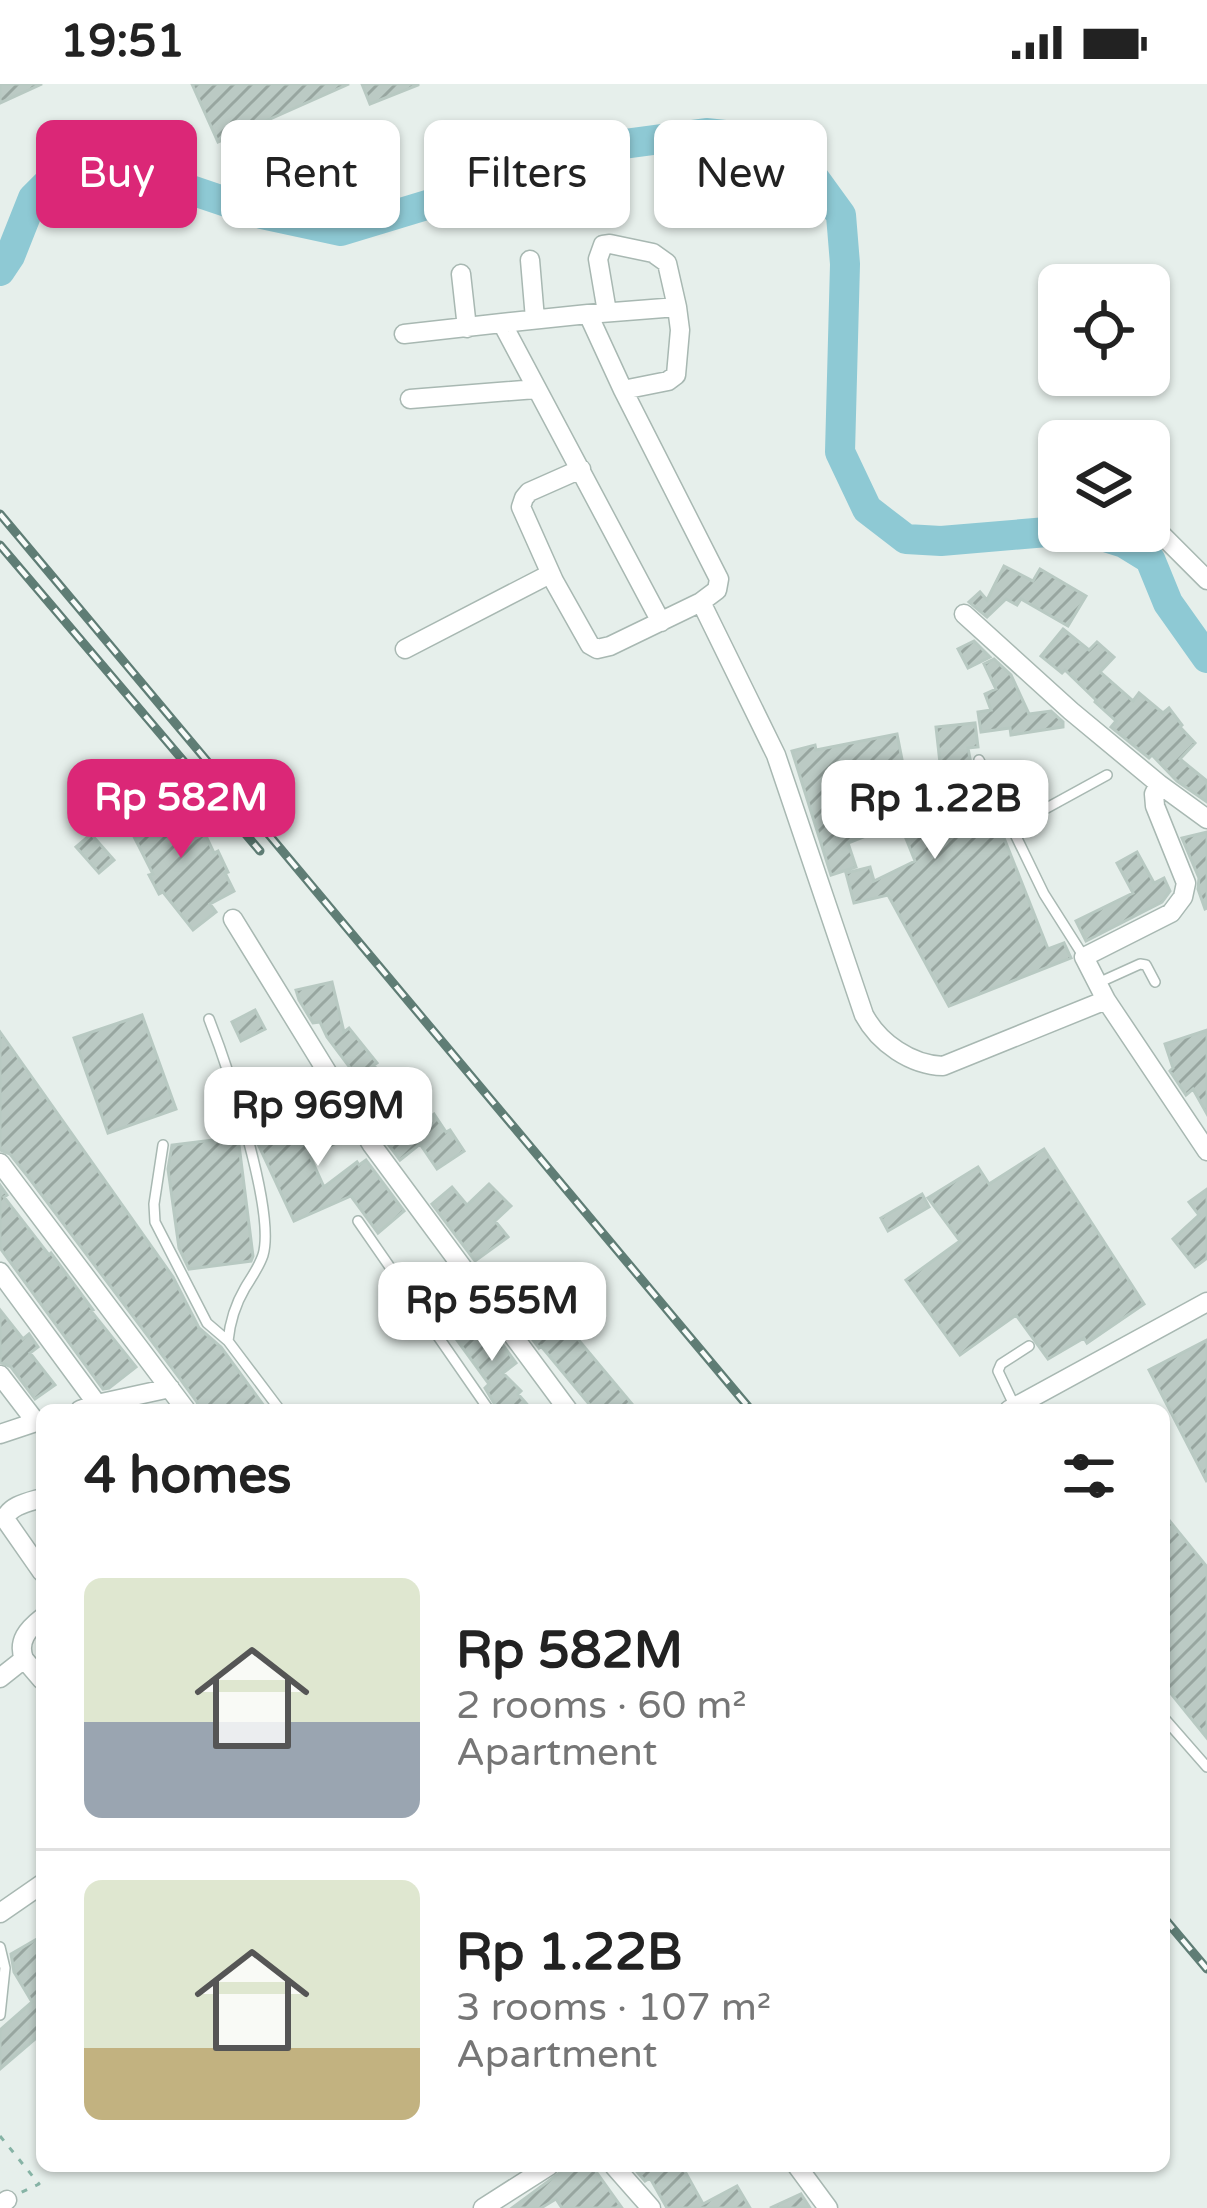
<!DOCTYPE html>
<meta charset="utf-8">
<style>
body{margin:0;font-family:"Varela Round",sans-serif;background:#f2f2f2;color:#222;height:100vh;display:flex;flex-direction:column;font-size:45px;white-space:nowrap}
*{box-sizing:border-box;margin:0}
p{font-size:39px;color:#767676}
.icon{flex:none;width:66px;height:66px;fill:none;stroke:currentColor;stroke-width:2;stroke-linecap:round;stroke-linejoin:round}
.map{position:relative;flex:1;overflow:hidden}
.drawer{position:absolute;left:36px;top:1320px;width:1134px;height:768px;display:flex;flex-direction:column;background:#fff;border-radius:18px;box-shadow:0 3px 9px #0004}
.drawer>*{flex:none}
.banner{position:absolute;left:36px;top:36px;width:1137px;height:108px;display:flex;gap:24px}
.controls{position:absolute;left:1038px;top:180px;display:grid;gap:24px}
.controls a{display:grid;place-items:center;width:132px;height:132px;border-radius:18px;background:#fff;box-shadow:0 3px 9px #0004;font-size:60px}
.price{position:absolute;translate:-50% -102px;padding:0 27px;border-radius:24px;background:#fff;color:#222;font-size:39px;line-height:78px;filter:drop-shadow(0 3px 6px #0008)}
.price::after{content:'';position:absolute;left:50%;top:72px;width:36px;height:27px;margin-left:-18px;background:inherit;clip-path:polygon(0 0,100% 0,50% 100%)}
.price.current{background:#db2777;color:#fff}
ul{padding:0;list-style:none}
li{display:flex;align-items:center;gap:36px;height:300px;padding:0 48px}
li+li{border-top:3px solid #e0e0e0}
li span{display:grid;place-items:center;flex:none;width:336px;height:240px;border-radius:18px;color:#555}
li>.icon{margin-inline-start:auto}
span .icon{width:144px;height:144px;fill:#fffc;stroke-width:1}
li b{font-size:51px}
h2{display:flex;justify-content:space-between;align-items:center;height:144px;padding:0 48px;font-size:51px}
.tag{padding:0 42px;border-radius:18px;background:#fff;box-shadow:0 3px 9px #0004;font-size:42px;line-height:108px}
.tag.current{background:#db2777;color:#fff}
.status{display:flex;justify-content:space-between;align-items:center;height:84px;padding:0 60px;background:#fff;direction:ltr}
.status svg{height:33px;fill:currentColor}
.map>svg:first-child{display:block}
.lines{fill:none;stroke-linecap:round;stroke-linejoin:round}
.river{stroke:#8ec9d4;stroke-width:30}
.building{fill:url(#building-hatch);stroke:#b8c9c2;stroke-width:3}
.lane-casing{stroke:#a8b8b2;stroke-width:12}
.street-casing{stroke:#a8b8b2;stroke-width:21}
.path{stroke:#86b3a5;stroke-width:3;stroke-dasharray:6 9;stroke-linecap:butt}
.lane{stroke:#fff;stroke-width:9}
.street{stroke:#fff;stroke-width:18}
.rail-casing{stroke:#5f7d75;stroke-width:9}
.rail{stroke:#f7fbf9;stroke-width:4.5;stroke-dasharray:14;stroke-linecap:butt}
</style>
<div class="status"><b>19:51</b><svg viewBox="0 0 49 12"><path d="M0 12V9h3v3zM5 12V6h3v6zM10 12V3h3v9zM15 12V0h3v12zM26 1h20v11H26zM47 4h2v5h-2z"/></svg></div>
<div class="map">
<svg width="1207" height="2124" viewBox="0 0 1207 2124">
<defs>
<pattern id="building-hatch" width="6" height="6" patternUnits="userSpaceOnUse" patternTransform="scale(3)"><rect width="6" height="6" fill="#bbcac4"/><path d="M-1 1l2-2M0 6l6-6M5 7l2-2" fill="none" stroke="#98a6a0"/></pattern>
</defs>
<rect width="100%" height="100%" fill="#e6efeb"/>
<g class="lines">
<!-- river -->
<path class="river" d="M0,187L10,172L33,114L58,89L97,75H126L176,101L262,130L341,147L440,117L531,81L609,62L706,49L773,56L812,91L841,131L845,180L840,368L867,425L906,455L941,457L1059,447
M1086,447L1124,459L1150,475L1168,519L1207,574"/>
</g>
<!-- building -->
<path class="building" d="M0,0H42L0,19Z
M192,0H349L218,58Z
M362,0H418V1L370,20Z
M1004,482L1033,497L1040,485L1086,512L1068,542L1021,515L1017,521L1006,515L987,533L969,518L980,508L987,516Z
M1063,545L1089,566L1097,558L1114,573L1100,588L1133,617L1139,609L1163,629L1169,624L1182,641L1180,643L1195,659L1180,675L1207,697V718L1177,697L1152,671L1149,674L1111,643L1116,637L1095,618L1096,616L1065,586L1062,589L1041,572Z
M974,557L990,573L968,584L958,565Z
M994,575L1011,591L1029,630L1051,627L1063,638V643L1011,651L1010,644L981,648L978,628L991,626L985,610L996,605L984,580Z
M975,639L978,663L968,664L971,680L991,721L1048,865L1064,859L1071,874L949,922L888,811L854,819L846,789L870,783L874,797L915,777L883,697L880,679L844,686L858,726L861,724L871,750L848,759L856,783L831,791L792,667L815,661L816,666L897,650L907,701L941,688L936,643Z
M173,705L194,755L205,750L214,769L218,767L228,788L225,789L234,807L210,820L216,828L193,846L163,808L159,810L149,791L153,790L129,743L155,730L148,715Z
M1207,748V824L1205,825L1198,805L1199,794L1182,754Z
M91,750L114,776L99,789L76,763Z
M1137,768L1154,799L1164,794L1170,807L1162,818L1086,857L1076,837L1133,809L1117,779Z
M332,898L344,948L349,944L377,979L374,981L397,1021L375,1034L355,1000L360,997L327,953L320,938L313,939L299,916L296,906Z
M255,926L265,945L241,957L232,938Z
M142,931L176,1025L108,1049L74,954Z
M1207,946V1030L1193,1005L1186,1011L1170,987L1173,984L1165,960Z
M0,948L173,1193L199,1244L221,1263L267,1326H199L197,1318L181,1296L29,1094L10,1070L0,1066Z
M285,1017L299,1050L335,1032L346,1054L310,1072L324,1103L357,1078L359,1081L366,1076L404,1127L378,1149L351,1112L294,1137L258,1060L251,1033Z
M434,1030L446,1048L450,1046L464,1067L437,1085L420,1060L400,1076L388,1060L416,1034L419,1040Z
M238,1053L253,1172L251,1177L189,1185L179,1164L168,1085L172,1061Z
M1044,1065L1144,1220L1087,1259L1084,1254L1048,1275L1016,1231L960,1271L906,1196L960,1157L928,1114L978,1083L989,1100Z
M489,1100L511,1122L495,1137L508,1153L475,1177L432,1120L452,1103L467,1121Z
M0,1101L7,1111L4,1113L49,1171L51,1169L93,1226L91,1227L136,1283L109,1304L103,1305L0,1164Z
M1207,1105V1174L1195,1183L1173,1155L1199,1131L1189,1118Z
M922,1110L929,1123L888,1147L881,1134Z
M454,1194L466,1211L440,1227L428,1210Z
M531,1199L637,1326H594L541,1262L539,1264L506,1220Z
M0,1226L23,1255L29,1250L38,1263L30,1269L55,1301L35,1315L11,1283L0,1278Z
M481,1231L516,1279L503,1289L521,1307L518,1310L532,1326H498L485,1304L489,1300L454,1252Z
M1207,1256V1398L1149,1286Z
M1164,1430L1207,1483V1654L1164,1601Z
M42,1852V1949L0,1985V1946L32,1918L14,1888L11,1870Z
M569,2082H592L622,2124H562L556,2115L541,2124H512Z
M632,2082H682L703,2120L737,2102L750,2124H667L650,2094L645,2097Z
M801,2110L810,2124H770Z"/>
<g class="lines">
<!-- lane casing -->
<g class="lane-casing">
<path id="lane" d="M979,676L1044,810L1084,873
M1012,743L1107,691
M1098,899L1140,880L1146,881L1155,898
M209,935C227,981 276,1127 263,1171C259,1183 251,1194 245,1204C235,1221 230,1237 228,1257L280,1326
M163,1061L154,1120L155,1138L207,1239L228,1257
M358,1137L489,1326
M1015,1323L998,1287L1001,1280L1029,1262
M1164,1634L1207,1683
M0,1863L5,1884L0,1931"/>
</g>
<!-- street casing -->
<g class="street-casing">
<path id="street" d="M530,176L535,235
M461,190L467,244
M607,228L598,175L603,161L610,160L653,169L667,179L677,223
M588,230L502,239L661,538
M404,250L502,239
M410,315L536,305
M581,385L529,408L524,414L521,423L554,497L590,561L597,565L610,562L701,518L717,506L719,495L623,306L588,230L677,223L680,246L676,291L668,297L623,306
M1149,438L1207,496
M701,518L776,671L864,931C879,959 911,981 943,982L1106,916
M964,530L1071,627L1159,700
M405,565L550,490
M1207,735L1159,700L1154,710L1155,722L1186,799L1183,813L1171,829L1084,873L1106,916L1207,1067
M233,835L372,1061L568,1326
M0,1079L186,1326
M0,1188L97,1320L80,1326
M0,1291L36,1338L42,1337
M97,1320L170,1304
M1009,1326L1207,1218
M0,1350L36,1338
M42,1414C29,1418 10,1421 5,1435L42,1488
M24,1575L42,1596
M0,1594L24,1575C17,1557 28,1545 42,1534
M0,1829L42,1800
M614,2082L651,2124
M797,2082L828,2124
M0,2121L7,2116
M483,2124L549,2082"/>
</g>
<!-- path -->
<path class="path" d="M0,2052L39,2100L20,2109"/>
<!-- lane -->
<use href="#lane" class="lane"/>
<!-- street -->
<use href="#street" class="street"/>
<!-- rail casing -->
<g class="rail-casing">
<path id="rail" d="M0,430L751,1326
M0,461L260,767
M1164,1834L1207,1885"/>
</g>
<!-- rail -->
<use href="#rail" class="rail"/>
</g>
</svg>
<div class="controls">
<a><svg class="icon" aria-label="locate" viewBox="0 0 24 24"><circle cx="12" cy="12" r="6"/><path d="M12 2v4M12 18v4M2 12h4M18 12h4"/></svg></a>
<a><svg class="icon" aria-label="layers" viewBox="0 0 24 24"><path d="M12 4l9 5-9 5-9-5zM3 14l9 5 9-5"/></svg></a>
</div>
<b class="price current" style="left:181px;top:777px">Rp 582M</b>
<b class="price" style="left:935px;top:778px">Rp 1.22B</b>
<b class="price" style="left:318px;top:1085px">Rp 969M</b>
<b class="price" style="left:492px;top:1280px">Rp 555M</b>
<div class="banner">
<a class="tag current">Buy</a>
<a class="tag">Rent</a>
<a class="tag">Filters</a>
<a class="tag">New</a>
</div>
<section class="drawer">
<h2>4 homes<svg class="icon" aria-label="filters" viewBox="0 0 24 24"><path d="M4 7h16M4 17h16"/><circle cx="9" cy="7" r="2"/><circle cx="15" cy="17" r="2"/></svg></h2>
<ul>
<li><span style="background:linear-gradient(#dfe7d0 60%,#9aa5b1 0)"><svg class="icon" aria-label="home" viewBox="0 0 24 24"><path d="M3 11l9-7 9 7M6 9v11h12V9"/></svg></span><div><b>Rp 582M</b><p>2 rooms · 60 m²</p><p>Apartment</p></div></li>
<li><span style="background:linear-gradient(#dfe7d0 70%,#c2b280 0)"><svg class="icon" aria-label="home" viewBox="0 0 24 24"><path d="M3 11l9-7 9 7M6 9v11h12V9"/></svg></span><div><b>Rp 1.22B</b><p>3 rooms · 107 m²</p><p>Apartment</p></div></li>
</ul>
</section>
</div>
